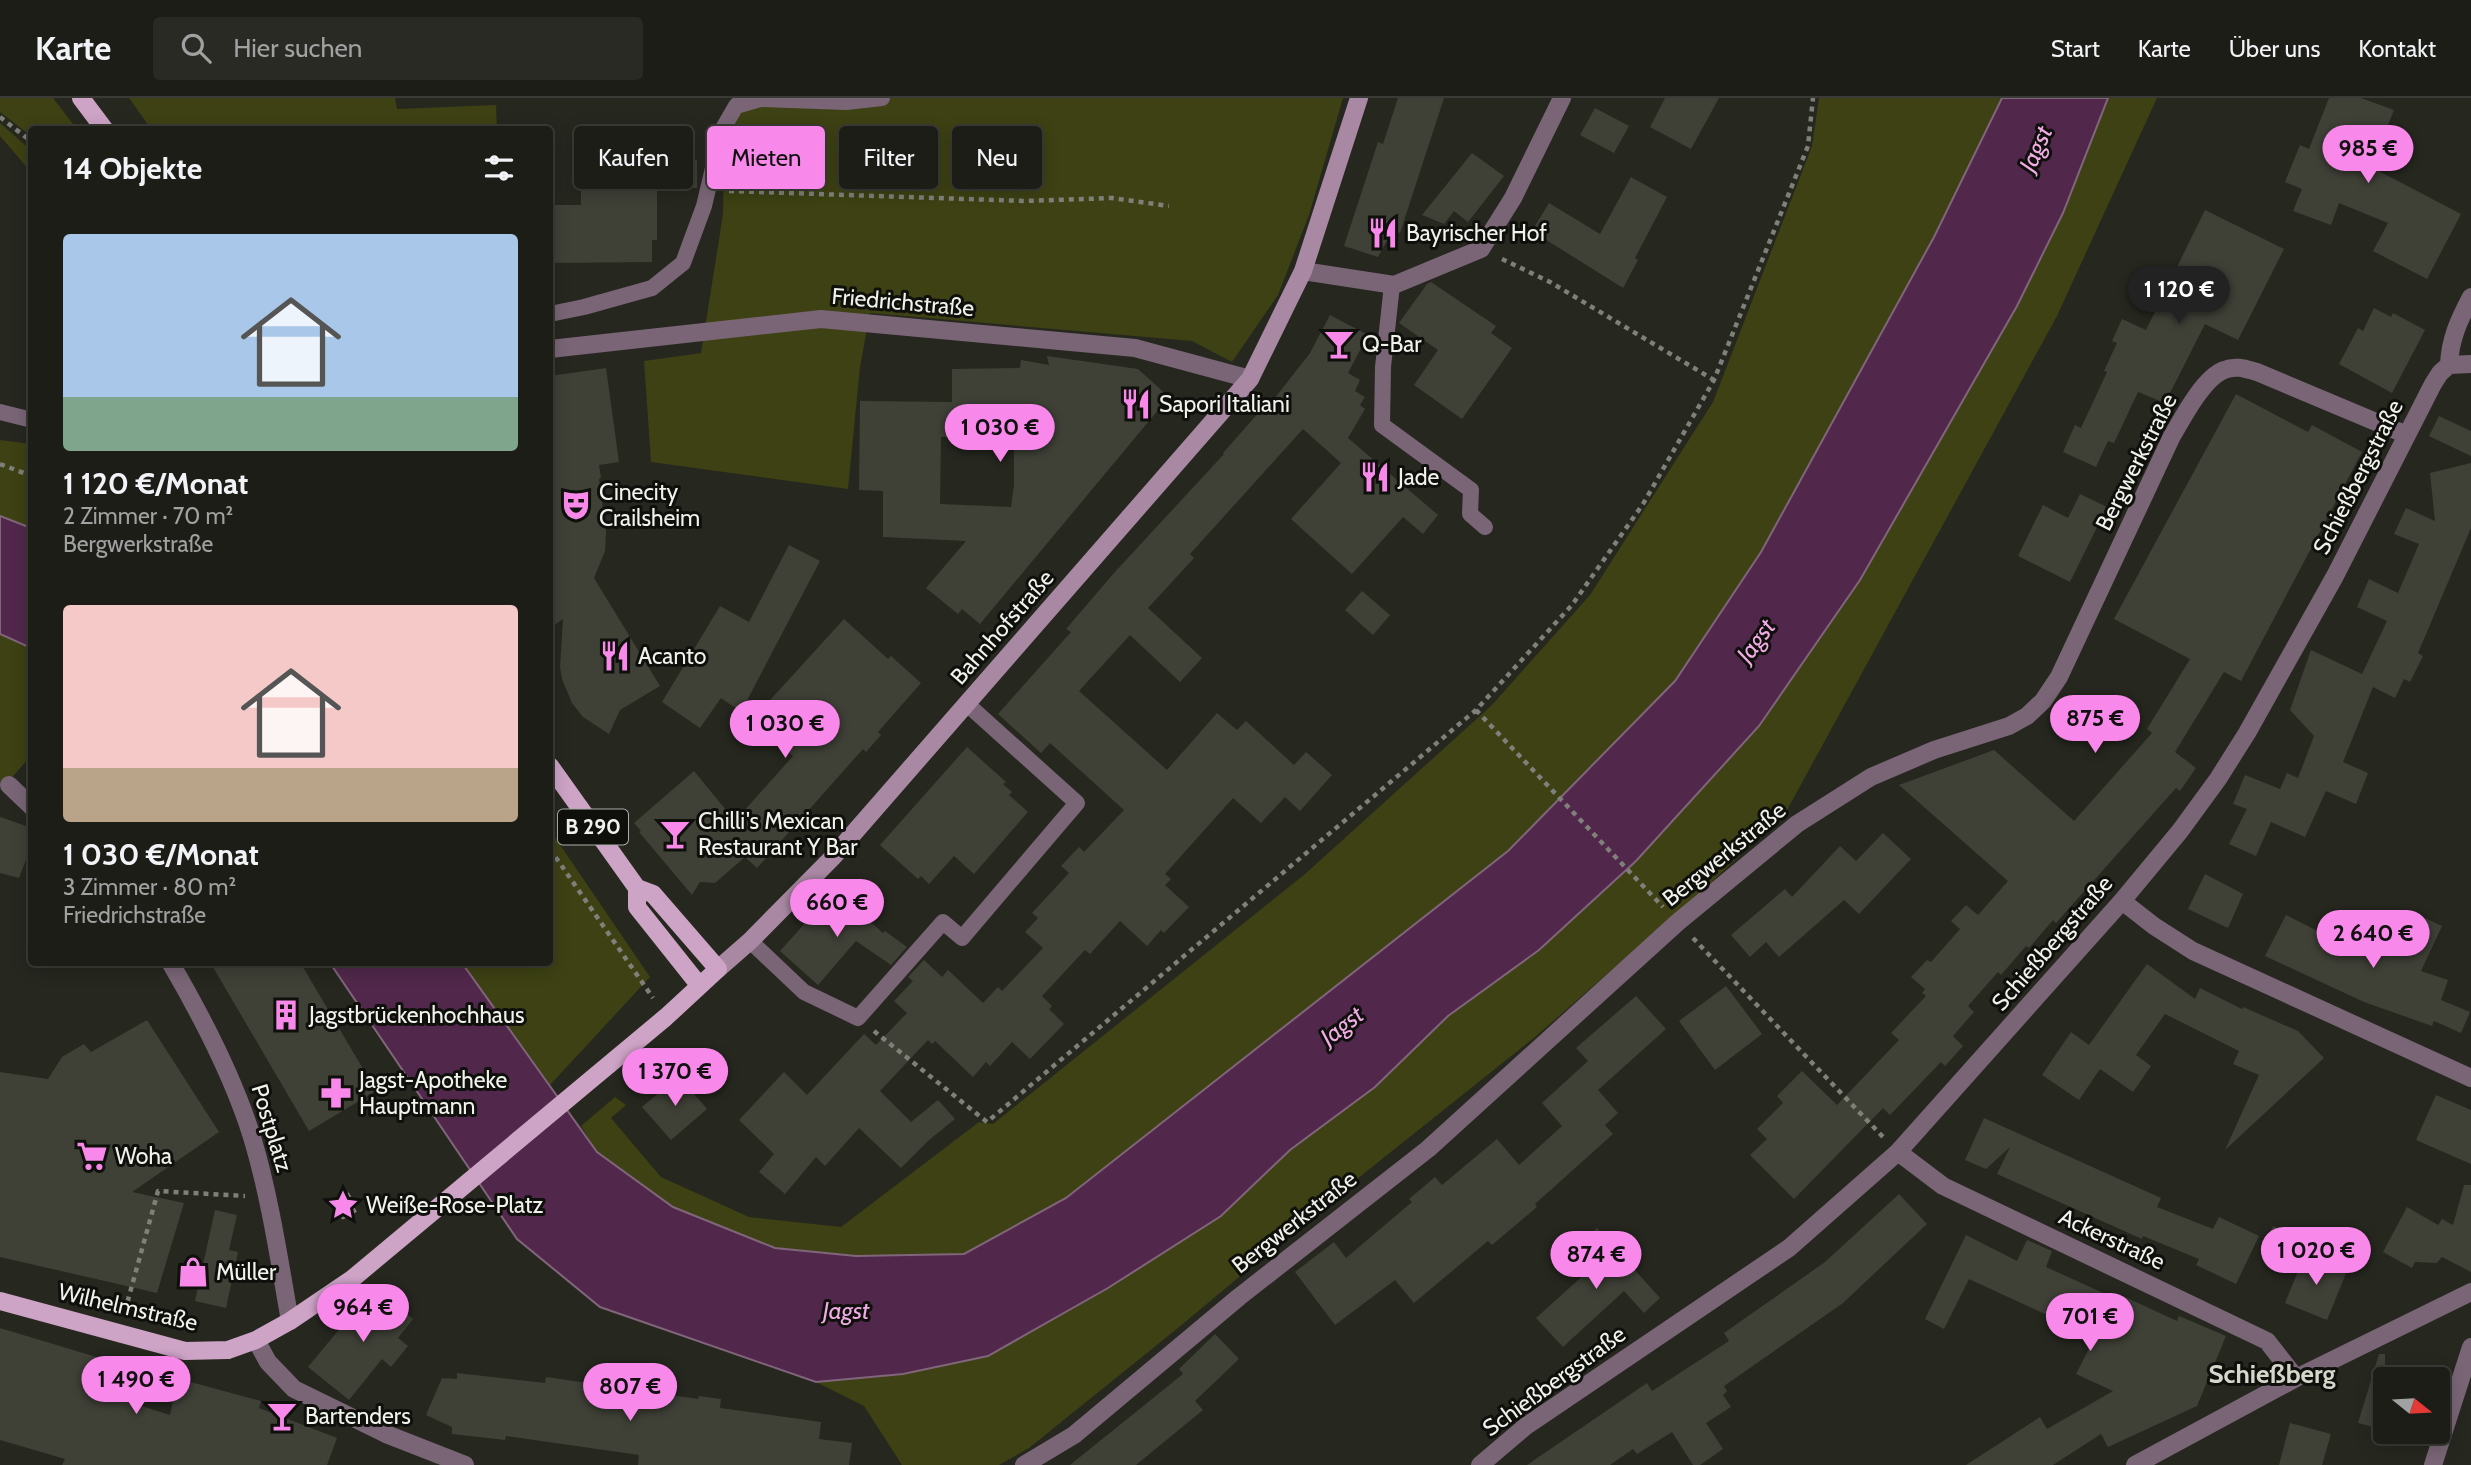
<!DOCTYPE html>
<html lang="de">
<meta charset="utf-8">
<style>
body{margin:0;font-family:Cabin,sans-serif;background:#292a24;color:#f1f3f6;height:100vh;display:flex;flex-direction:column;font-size:26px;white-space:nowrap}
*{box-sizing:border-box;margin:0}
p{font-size:23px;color:#a0a2a1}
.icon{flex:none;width:38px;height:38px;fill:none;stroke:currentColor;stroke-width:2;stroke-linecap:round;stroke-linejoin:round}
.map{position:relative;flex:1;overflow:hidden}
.sheet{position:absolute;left:28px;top:28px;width:525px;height:840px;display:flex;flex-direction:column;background:#1c1d17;border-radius:7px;box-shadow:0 4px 18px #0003,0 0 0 2px #3a3b36}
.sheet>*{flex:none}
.banner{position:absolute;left:574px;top:28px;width:665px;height:63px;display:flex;gap:14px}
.needle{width:46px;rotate:108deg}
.fabs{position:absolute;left:2373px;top:1269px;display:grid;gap:14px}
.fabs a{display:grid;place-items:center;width:77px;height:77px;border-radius:7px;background:#1c1d17;box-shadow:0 4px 18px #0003,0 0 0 2px #3a3b36;font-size:35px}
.price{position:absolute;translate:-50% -60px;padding:0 16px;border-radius:24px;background:#f888e9;color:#111;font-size:23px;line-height:46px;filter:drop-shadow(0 2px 4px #0008)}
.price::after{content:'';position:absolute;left:50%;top:42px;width:21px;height:16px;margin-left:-10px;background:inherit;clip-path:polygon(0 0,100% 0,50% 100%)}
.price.selected{background:#222;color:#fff}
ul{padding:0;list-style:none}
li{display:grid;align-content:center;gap:14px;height:371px;padding:0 35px}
li span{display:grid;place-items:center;height:217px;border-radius:7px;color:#555}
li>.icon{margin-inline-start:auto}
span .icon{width:126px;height:126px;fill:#fffc;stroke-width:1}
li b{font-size:30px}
h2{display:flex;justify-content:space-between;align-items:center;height:84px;padding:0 35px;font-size:30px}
.tag{padding:0 24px;border-radius:7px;background:#1c1d17;box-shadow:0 4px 18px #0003,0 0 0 2px #3a3b36;font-size:24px;line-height:63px}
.tag.selected{background:#f888e9;color:#111}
header{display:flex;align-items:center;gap:42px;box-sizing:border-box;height:98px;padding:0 35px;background:#1c1d17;border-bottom:2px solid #3a3b36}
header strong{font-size:33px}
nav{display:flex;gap:38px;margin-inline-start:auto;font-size:24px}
.search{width:490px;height:63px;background:#292a24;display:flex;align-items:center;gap:18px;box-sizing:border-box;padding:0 24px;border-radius:7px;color:#a0a2a1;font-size:26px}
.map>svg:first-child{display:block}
.green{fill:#3d4113}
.water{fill:#51284b;stroke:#81657b;stroke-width:2}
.building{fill:#3f4137;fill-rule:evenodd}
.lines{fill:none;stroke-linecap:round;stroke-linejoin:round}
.path{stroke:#7f8079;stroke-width:4.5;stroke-dasharray:5 5;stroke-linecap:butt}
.lane{stroke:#796576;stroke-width:16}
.street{stroke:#796576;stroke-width:18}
.secondary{stroke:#a988a3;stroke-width:18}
.primary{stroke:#cda3c6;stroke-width:18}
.labels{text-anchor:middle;stroke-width:6;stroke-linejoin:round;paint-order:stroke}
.shield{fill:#0f100c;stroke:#adaea9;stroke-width:2}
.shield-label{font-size:21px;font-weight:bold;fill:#f1f2ec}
.poi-label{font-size:23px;fill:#f1f2ec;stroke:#0f100c;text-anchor:start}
.street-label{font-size:23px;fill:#f1f2ec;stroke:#0f100c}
.water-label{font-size:24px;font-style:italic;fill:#f1ace6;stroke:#0f100c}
.quarter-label{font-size:26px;font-weight:bold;fill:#d5d7cb;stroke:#0f100c}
</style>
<header>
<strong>Karte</strong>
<div class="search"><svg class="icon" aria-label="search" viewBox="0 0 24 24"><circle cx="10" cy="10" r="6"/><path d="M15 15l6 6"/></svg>Hier suchen</div>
<nav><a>Start</a><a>Karte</a><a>Über uns</a><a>Kontakt</a></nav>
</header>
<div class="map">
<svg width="2471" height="1367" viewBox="0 0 2471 1367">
<rect width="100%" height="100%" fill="#26271f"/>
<!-- green -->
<path class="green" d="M0,0H53L77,31L32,32L31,38L0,14Z
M129,0H395L397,11L496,7L497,31H151Z
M736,0H1343L1309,117L1278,197L1232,264L1192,243L870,215L860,269L848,391L651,364L644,263L701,255L723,116L724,36Z
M1819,0H2002L1934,139L1761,454L1675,583L1508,753L1066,1100L964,1156L856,1158L775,1150L673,1109L597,1054L581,1028L615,999L626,1007L611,1020L661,1079L749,1119L841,1129L979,1024L993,1026L1305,776L1492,607L1590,497L1713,304L1812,48Z
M2108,0H2157L2057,218L1786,714L1702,793L1535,939L1342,1093L1178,1230L1029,1350L999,1367H902L864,1308L816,1284L903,1276L988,1258L1290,1052L1375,989L1448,918L1539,852L1636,763L1759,628L2105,10Z
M0,25L31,52V74L0,38Z
M0,342L31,346V430L0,418Z
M0,536L32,551L31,658L6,686L0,683Z
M550,732L650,879L550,987L462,865L550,864Z"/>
<!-- water -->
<path class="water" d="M2002,0H2108L2063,115L2017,208L1860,482L1759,628L1636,763L1539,852L1448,918L1375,989L1290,1052L1221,1118L1108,1190L988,1258L903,1276L816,1284L600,1209L517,1141L330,865H462L597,1054L673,1109L775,1150L856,1158L964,1156L1066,1100L1508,753L1675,583L1761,454L1934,139Z
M0,418L31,430V550L0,536Z"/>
<!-- building -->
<path class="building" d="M1398,0H1444L1400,135L1393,132L1378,159L1344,148L1378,44L1383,46Z
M1665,0H1719L1691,51L1650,29Z
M2329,0H2361L2394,12L2371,69L2461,116L2427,181L2373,153L2388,125L2339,105L2331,127L2293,113L2302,91L2285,84L2300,47L2309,51Z
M1595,10L1629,28L1614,55L1580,37Z
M581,45H615L616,63L697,62V90H657V142H652V164L550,165V112H551V107H581Z
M1472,55L1504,78L1468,124L1454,113L1444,126L1422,117Z
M1631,79L1667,99L1635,160L1638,162L1623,190L1532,133L1549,105L1600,136Z
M2205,112L2284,151L2238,242L2205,226L2165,305L2138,294L2114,345L2108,343L2096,369L2063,354L2075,327L2081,330L2107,274L2104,273L2117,245L2112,243L2122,221L2146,232Z
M1431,184L1496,228L1491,235L1512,250L1462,321L1414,287L1438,252L1399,225L1427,186Z
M2374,210L2391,219L2393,215L2425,232L2392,295L2339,266L2358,230L2363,233Z
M1330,217L1368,237L1348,275L1360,282L1355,293L1365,299L1360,307L1365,311L1348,340L1438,417L1423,436L1403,419L1352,476L1291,421L1341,365L1303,331L1190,456L1194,460L1148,510L1202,560L1180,584L1130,537L1079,593L1167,672L1217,615L1237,632L1246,623L1294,667L1306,654L1332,677L1300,713L1285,699L1261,725L1233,700L1165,776L1171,781L1165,787L1189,809L1164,835L1161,832L1147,848L1120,823L1090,856L1085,852L1042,898L1052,908L1049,911L1064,926L1030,961L1012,944L990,968L986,964L973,979L935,943L932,946L928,942L880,993L911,1024L938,1002L955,1021L929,1042L901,1070L859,1030L825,1068L816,1059L785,1096L759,1074L774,1056L739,1022L784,974L807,997L864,936L876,947L907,915L894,903L913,883L908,879L924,862L942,879L948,872L983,905L998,889L1002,893L1043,850L1025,834L1038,820L1032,815L1069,775L1061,768L1079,749L1084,754L1124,712L1050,645L1041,655L998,616L1071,534L1066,531L1114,475L1224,356L1223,355L1261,312L1264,314L1310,255Z
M1047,258L1138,271L1169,299L980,526L962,511L958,516L926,490L966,443L883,439V393L859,392L860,303L952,304V271L1020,270L1021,262L1049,267ZM941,339H1014V387L1011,409L940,406Z
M606,270L619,364L599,367L601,380L599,381L606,434L605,453L594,480L660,588L620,612L609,636L583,619L572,605L562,581L560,569L563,521L550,530V278Z
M2236,296L2308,334L2312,327L2362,354L2241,583L2224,574L2175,654L2196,670L2180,693L2176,690L2056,825L2053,822L2029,850L2026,848L2001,877L1998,874L1968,908L1974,914L1953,938L1963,948L1945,968L1941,964L1890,1017L1883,1010L1794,1101L1750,1057L1767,1041L1757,1031L1783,1005L1777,998L1802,973L1837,1007L1899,942L1891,935L1926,898L1922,895L1925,891L1911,879L1927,862L1931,864L1960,831L1951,823L1966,807L1978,817L2008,783L1899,687L1994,652L2074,723L2152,635L2147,631L2190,561L2114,521Z
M2439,318L2471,333V358L2429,338Z
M2471,365V430L2418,555L2423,558L2410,584L2404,581L2395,600L2373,589L2343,664L2368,675L2356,706L2326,693L2305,739L2271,724L2256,758L2229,746L2247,711L2233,706L2245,677L2280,691L2287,675L2298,680L2314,638L2290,612L2311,552L2362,576L2387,523L2357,509L2369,481L2398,495L2419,446L2394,436L2406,410L2435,423L2430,375Z
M2080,396L2107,409L2070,484L2018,458L2043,407L2068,420Z
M789,447L820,463L741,614L721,600L700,630L662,604L720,508L749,524Z
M1362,493L1390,517L1373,537L1345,512Z
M844,521L888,561L891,558L921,585L878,634L881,637L866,654L863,651L757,770L745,759L715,785L700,784L692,797L639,734L641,733L634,725L694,673L735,723L793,658L752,622Z
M967,649L1006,684L1003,686L1012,694L1009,697L1028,714L974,776L954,758L929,786L921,778L918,781L880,747Z
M0,719L32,730V746L19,780L0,775Z
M1883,735L1911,761L1859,816L1844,802L1779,859L1766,844L1750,859L1731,837L1785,791L1792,799L1840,748L1856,763Z
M2205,776L2243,796L2228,830L2188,811Z
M835,792L883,835L885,833L907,849L891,867L856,843L818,887L780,853Z
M2416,816L2442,828L2421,873L2448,882L2441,902L2470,914L2461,935L2434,923L2432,928L2364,904L2265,858L2286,817L2347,848L2353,834L2397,855Z
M210,864H300L376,993L309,1033Z
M2147,866L2195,901L2200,890L2242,911L2243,909L2298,933L2324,960L2225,1052L2259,977L2233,966L2239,953L2165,916L2136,957L2151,968L2133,994L2100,971L2079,1002L2042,977L2071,934L2089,947Z
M1726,888L1762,936L1715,972L1679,923Z
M1636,898L1666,931L1598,992L1618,1015L1605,1027L1613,1036L1535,1106L1537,1109L1492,1147L1488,1143L1414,1205L1395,1182L1335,1227L1295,1174L1334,1144L1346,1160L1412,1104L1409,1101L1435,1079L1442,1087L1497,1041L1519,1067L1562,1028L1542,1005L1588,963L1576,950Z
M147,922L219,1034L132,1094L184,1105L157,1195L0,1159V974L48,981L62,959L84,946L91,954Z
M679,978L707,1011L671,1042L642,1009Z
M2436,997L2471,1012V1066L2416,1042Z
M1984,1020L2161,1100L2157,1109L2213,1131L2219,1119L2259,1138L2236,1186L2196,1167L2199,1161L2143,1138L2142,1141L1997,1076L2010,1049L1986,1071L1965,1062Z
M2464,1087H2471V1174L2442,1159L2437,1165L2415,1164L2412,1170L2383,1154L2407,1109L2438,1127L2442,1121L2453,1127Z
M1899,1096L1927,1126L1843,1205L1724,1288L1727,1293L1723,1297L1731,1309L1706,1325L1723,1351L1700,1367H1693L1672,1334L1637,1356L1633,1351L1610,1367H1527L1647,1285L1652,1293L1729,1243L1724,1235L1825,1164Z
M215,1112L237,1117L229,1152L238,1154L226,1210L195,1203Z
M2273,1128L2297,1138L2285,1166L2261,1156Z
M1597,1130L1660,1200L1644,1215L1624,1193L1563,1249L1536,1220L1598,1164L1581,1144Z
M1966,1137L2017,1163L2027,1142L2052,1153L2046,1169L2121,1203L2123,1198L2177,1223L2179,1218L2226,1238L2197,1308L2108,1349L2101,1336L2053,1367H1966L2040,1319L2047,1331L2113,1293L2076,1276L2095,1239L1969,1181L1944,1231L1925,1221Z
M2305,1156L2347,1173L2327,1222L2285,1205Z
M374,1189L413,1221L398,1240L408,1248L391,1269L382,1261L349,1302L308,1269Z
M0,1230L133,1270L123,1302L170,1317L177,1283H187L261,1303L259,1310L337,1340L327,1367H62L65,1361L0,1342Z
M1215,1236L1239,1261L1195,1303L1203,1312L1136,1367H1070L1183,1276L1179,1271Z
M2379,1256H2385V1332L2358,1325Z
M457,1275L545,1285L546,1279L698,1301L699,1298L721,1301L720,1310L821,1324L819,1341L852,1345L849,1367H638L639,1357L506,1338L505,1342L452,1336V1329L426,1317L442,1280L457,1281Z
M2290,1325L2331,1336L2322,1367H2279Z"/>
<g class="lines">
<!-- path -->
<path class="path" d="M0,19L32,44
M729,93L1025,103L1112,100L1169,108
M1502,161L1550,184L1714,282
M0,366L32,378
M1476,612L1663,809
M550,751L653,900
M550,769L558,763
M1693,840L1883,1039
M874,933L987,1024L1476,612L1572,507L1643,406L1714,282L1808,48L1813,0
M332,1102L343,1119L357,1111L345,1093
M125,1213L158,1093L245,1098"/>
<!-- lane -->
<path class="lane" d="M736,8L760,1L846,4L882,0
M1392,187L1383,269L1382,327L1471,392L1470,416L1485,429
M550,216L584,209L652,190L683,165L704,108L722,32L736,8L744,0
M0,314L32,322
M750,843L804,894L858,920L943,824L962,840L1077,705L967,606"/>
<!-- street -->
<path class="street" d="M1303,173L1394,187L1481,151L1513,100L1562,0
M550,251L821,221L1135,250L1250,281
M2449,267L2471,266
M9,687L32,709
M2122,803L2154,828L2193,853L2471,980
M170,864C201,917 234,981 252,1039C270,1099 279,1161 290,1223
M1898,1054L1943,1088L2267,1243L2296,1280
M256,1242L268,1264L294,1291L386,1336L465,1367
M1024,1367L1074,1337L1239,1199L1428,1051L1678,824L1797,726L1871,679L1934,652L2009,628L2027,618L2043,603L2059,579L2171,340C2182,321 2203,280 2224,272C2236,267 2246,271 2257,274L2407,337
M1480,1367L1526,1328L1789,1150L1898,1054L2122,803L2180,733L2218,681L2247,635L2335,478L2433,286L2440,275L2449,267C2450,241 2459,222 2471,199
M2135,1367L2296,1280L2471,1194
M2433,1367L2471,1249"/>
<!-- secondary -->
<path class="secondary" d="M718,871L750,843L832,760L1250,281L1303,173L1359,0"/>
<!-- primary -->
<path class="primary" d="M81,0L105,32
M550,668L637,790V809L699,887
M0,1203L185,1253L228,1252L256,1242L290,1223L352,1181L666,919L718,871L653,796L637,790"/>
</g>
<!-- icons -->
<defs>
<g id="restaurant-bare" transform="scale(2.415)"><path d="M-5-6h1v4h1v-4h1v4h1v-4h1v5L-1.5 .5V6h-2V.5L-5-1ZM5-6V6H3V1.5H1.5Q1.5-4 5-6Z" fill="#f888e9" stroke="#0f100c" stroke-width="2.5" paint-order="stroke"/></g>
<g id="bar-bare" transform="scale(2.415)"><path d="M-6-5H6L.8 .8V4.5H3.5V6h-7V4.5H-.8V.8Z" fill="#f888e9" stroke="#0f100c" stroke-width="2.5" paint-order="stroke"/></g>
<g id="theatre-bare" transform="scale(2.415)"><path d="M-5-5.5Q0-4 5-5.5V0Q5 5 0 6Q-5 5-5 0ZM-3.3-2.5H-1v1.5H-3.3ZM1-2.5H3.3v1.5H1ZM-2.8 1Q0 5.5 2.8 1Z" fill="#f888e9" stroke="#0f100c" stroke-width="2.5" paint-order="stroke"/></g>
<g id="building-bare" transform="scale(2.415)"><path d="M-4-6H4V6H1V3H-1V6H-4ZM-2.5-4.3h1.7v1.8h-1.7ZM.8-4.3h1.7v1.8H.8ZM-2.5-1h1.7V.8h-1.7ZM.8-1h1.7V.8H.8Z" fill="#f888e9" stroke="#0f100c" stroke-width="2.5" paint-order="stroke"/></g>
<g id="pharmacy-bare" transform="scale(2.415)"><path d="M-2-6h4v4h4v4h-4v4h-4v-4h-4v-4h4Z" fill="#f888e9" stroke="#0f100c" stroke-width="2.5" paint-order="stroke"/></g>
<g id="supermarket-bare" transform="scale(2.415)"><path d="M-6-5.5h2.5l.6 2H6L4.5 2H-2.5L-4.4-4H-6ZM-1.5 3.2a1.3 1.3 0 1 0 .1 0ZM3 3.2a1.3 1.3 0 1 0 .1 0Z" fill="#f888e9" stroke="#0f100c" stroke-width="2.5" paint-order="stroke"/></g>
<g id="sight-bare" transform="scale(2.415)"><path d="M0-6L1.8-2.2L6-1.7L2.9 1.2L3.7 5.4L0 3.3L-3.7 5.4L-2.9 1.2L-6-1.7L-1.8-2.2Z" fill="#f888e9" stroke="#0f100c" stroke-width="2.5" paint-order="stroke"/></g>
<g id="shop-bare" transform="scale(2.415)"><path d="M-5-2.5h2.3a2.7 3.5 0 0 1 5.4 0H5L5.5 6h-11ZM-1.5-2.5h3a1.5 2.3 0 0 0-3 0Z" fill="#f888e9" stroke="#0f100c" stroke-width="2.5" paint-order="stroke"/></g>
</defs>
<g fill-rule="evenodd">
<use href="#restaurant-bare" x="1383" y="135"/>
<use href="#bar-bare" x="1339" y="246"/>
<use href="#restaurant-bare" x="1136" y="306"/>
<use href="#restaurant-bare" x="1375" y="379"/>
<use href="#theatre-bare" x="576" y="407"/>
<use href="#restaurant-bare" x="615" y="558"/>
<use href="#bar-bare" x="675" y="736"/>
<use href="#building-bare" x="286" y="917"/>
<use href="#pharmacy-bare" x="336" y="995"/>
<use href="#supermarket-bare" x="92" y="1058"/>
<use href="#sight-bare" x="343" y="1107"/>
<use href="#shop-bare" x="193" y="1174"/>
<use href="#bar-bare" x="282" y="1318"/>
</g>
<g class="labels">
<!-- shield labels -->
<rect class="shield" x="558" y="711.5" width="70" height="35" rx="5"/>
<g class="shield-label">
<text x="593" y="736">B 290</text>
</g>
<!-- poi labels -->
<g class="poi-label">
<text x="1406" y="143">Bayrischer Hof</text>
<text x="1362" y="254">Q-Bar</text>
<text x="1159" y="314">Sapori Italiani</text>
<text x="1398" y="387">Jade</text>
<text x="599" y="402">Cinecity<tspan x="599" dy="26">Crailsheim</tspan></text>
<text x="638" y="566">Acanto</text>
<text x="698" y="731">Chilli's Mexican<tspan x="698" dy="26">Restaurant Y Bar</tspan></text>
<text x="309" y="925">Jagstbrückenhochhaus</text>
<text x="359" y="990">Jagst-Apotheke<tspan x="359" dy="26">Hauptmann</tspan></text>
<text x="115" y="1066">Woha</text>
<text x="366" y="1115">Weiße-Rose-Platz</text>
<text x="216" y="1182">Müller</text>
<text x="305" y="1326">Bartenders</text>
</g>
<!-- street labels -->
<g class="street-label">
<text transform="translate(903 204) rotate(5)" y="8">Friedrichstraße</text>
<text transform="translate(2136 364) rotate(-63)" y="8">Bergwerkstraße</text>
<text transform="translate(2358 379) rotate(-63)" y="8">Schießbergstraße</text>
<text transform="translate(1002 529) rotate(-49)" y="8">Bahnhofstraße</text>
<text transform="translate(1724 756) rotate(-39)" y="8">Bergwerkstraße</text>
<text transform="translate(2052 845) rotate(-49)" y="8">Schießbergstraße</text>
<text transform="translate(272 1030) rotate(73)" y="8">Postplatz</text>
<text transform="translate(1294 1124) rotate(-38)" y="8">Bergwerkstraße</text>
<text transform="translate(2112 1141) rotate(25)" y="8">Ackerstraße</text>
<text transform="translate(128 1209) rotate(13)" y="8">Wilhelmstraße</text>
<text transform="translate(1554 1283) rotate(-36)" y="8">Schießbergstraße</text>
</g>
<!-- water labels -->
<g class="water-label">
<text transform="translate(2036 51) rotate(-66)" y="8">Jagst</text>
<text transform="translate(1756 543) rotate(-54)" y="8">Jagst</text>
<text transform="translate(1342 928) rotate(-38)" y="8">Jagst</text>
<text x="846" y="1221">Jagst</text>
</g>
<!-- quarter labels -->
<g class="quarter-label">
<text x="2272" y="1285">Schießberg</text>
</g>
</g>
</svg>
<div class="fabs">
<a><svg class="needle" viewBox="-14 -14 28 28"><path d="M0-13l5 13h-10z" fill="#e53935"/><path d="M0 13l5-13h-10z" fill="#a0a2a1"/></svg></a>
</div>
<b class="price" style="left:2368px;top:87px">985 €</b>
<b class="price selected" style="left:2179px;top:228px">1 120 €</b>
<b class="price" style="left:1000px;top:366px">1 030 €</b>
<b class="price" style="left:2095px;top:657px">875 €</b>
<b class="price" style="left:785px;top:662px">1 030 €</b>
<b class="price" style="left:837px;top:841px">660 €</b>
<b class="price" style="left:2373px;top:872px">2 640 €</b>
<b class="price" style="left:675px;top:1010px">1 370 €</b>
<b class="price" style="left:2316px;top:1189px">1 020 €</b>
<b class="price" style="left:1596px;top:1193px">874 €</b>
<b class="price" style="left:363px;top:1246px">964 €</b>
<b class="price" style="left:2090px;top:1255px">701 €</b>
<b class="price" style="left:136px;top:1318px">1 490 €</b>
<b class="price" style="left:630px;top:1325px">807 €</b>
<div class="banner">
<a class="tag">Kaufen</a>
<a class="tag selected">Mieten</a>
<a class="tag">Filter</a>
<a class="tag">Neu</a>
</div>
<section class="sheet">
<h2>14 Objekte<svg class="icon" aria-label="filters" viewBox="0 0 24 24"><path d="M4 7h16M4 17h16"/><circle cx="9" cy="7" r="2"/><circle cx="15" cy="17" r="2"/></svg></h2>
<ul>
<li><span style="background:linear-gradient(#a9c7e8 75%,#7fa58c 0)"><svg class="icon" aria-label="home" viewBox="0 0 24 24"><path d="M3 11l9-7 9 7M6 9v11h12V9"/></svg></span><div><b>1 120 €/Monat</b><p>2 Zimmer · 70 m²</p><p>Bergwerkstraße</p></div></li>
<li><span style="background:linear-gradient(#f6c9c9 75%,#b9a48a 0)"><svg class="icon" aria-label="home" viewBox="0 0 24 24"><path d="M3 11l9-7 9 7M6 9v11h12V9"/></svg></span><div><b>1 030 €/Monat</b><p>3 Zimmer · 80 m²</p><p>Friedrichstraße</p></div></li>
</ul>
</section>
</div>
